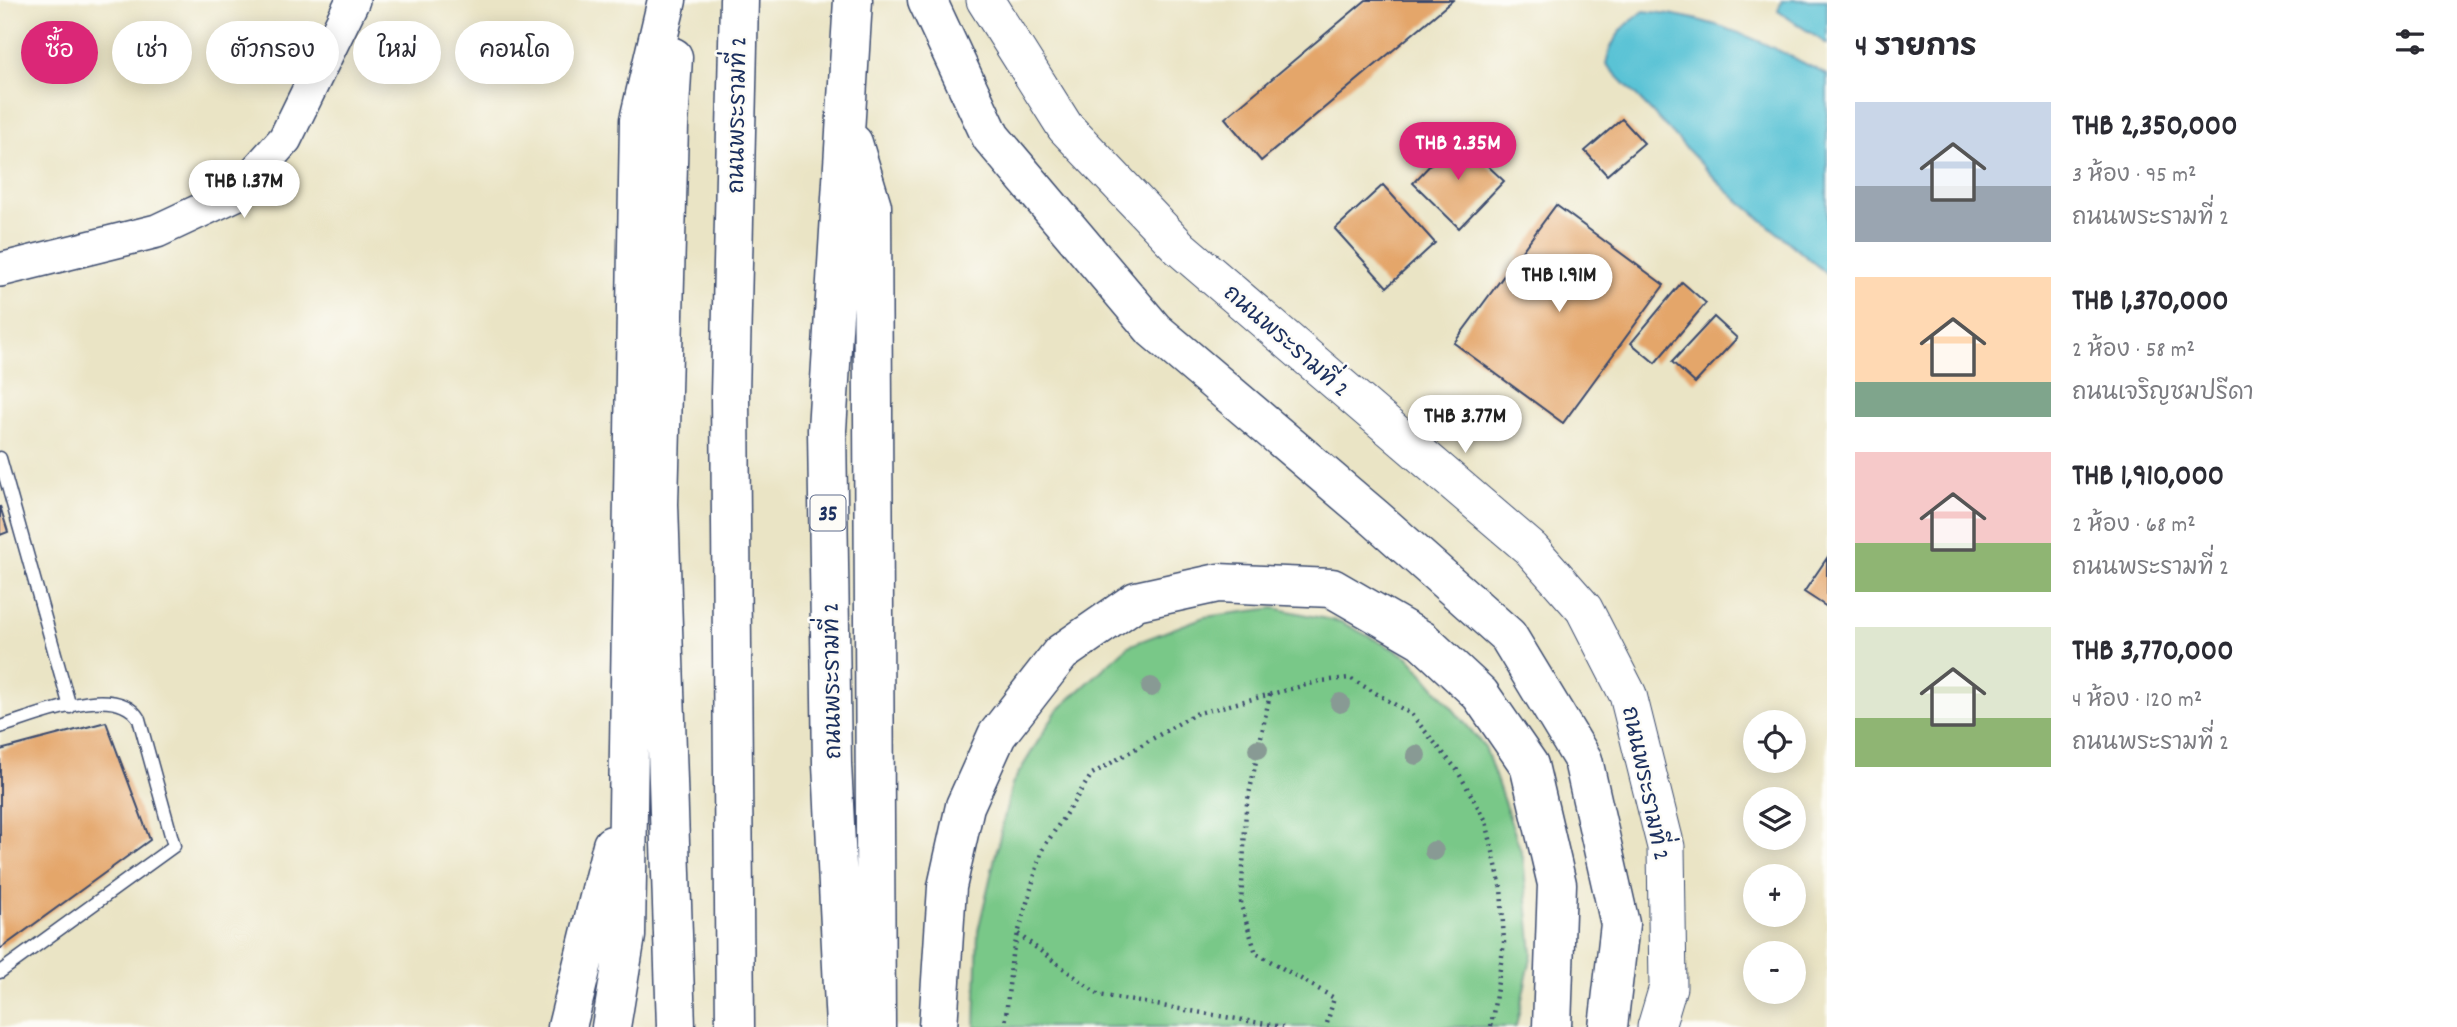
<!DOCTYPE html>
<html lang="th">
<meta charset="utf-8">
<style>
body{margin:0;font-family:Dekko,"Playpen Sans Thai",sans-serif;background:#f7f7f7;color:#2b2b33;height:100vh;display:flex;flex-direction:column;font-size:26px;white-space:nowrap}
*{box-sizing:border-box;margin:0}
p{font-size:23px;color:#7c7c81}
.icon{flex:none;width:38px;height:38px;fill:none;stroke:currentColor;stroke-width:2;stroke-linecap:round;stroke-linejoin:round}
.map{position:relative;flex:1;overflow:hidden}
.details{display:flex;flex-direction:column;background:#fff;width:630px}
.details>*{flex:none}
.guide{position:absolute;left:21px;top:21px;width:665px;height:63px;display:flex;gap:14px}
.fabs{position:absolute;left:1743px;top:710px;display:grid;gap:14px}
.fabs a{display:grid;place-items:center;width:63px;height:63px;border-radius:50%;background:#fff;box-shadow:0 4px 18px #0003;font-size:35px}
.price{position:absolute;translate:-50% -60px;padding:0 16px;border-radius:24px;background:#fff;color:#222;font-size:23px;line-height:46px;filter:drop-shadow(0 2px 4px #0008)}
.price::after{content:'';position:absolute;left:50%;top:42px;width:21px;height:16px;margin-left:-10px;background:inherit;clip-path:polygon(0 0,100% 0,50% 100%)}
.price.on{background:#db2777;color:#fff}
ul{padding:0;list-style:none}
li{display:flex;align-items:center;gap:21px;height:175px;padding:0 28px}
li span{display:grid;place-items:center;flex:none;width:196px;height:140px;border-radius:0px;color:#555}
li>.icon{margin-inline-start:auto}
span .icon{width:84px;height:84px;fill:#fffc;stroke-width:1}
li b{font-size:30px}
h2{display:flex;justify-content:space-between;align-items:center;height:84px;padding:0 28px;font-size:30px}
.tag{padding:0 24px;border-radius:32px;background:#fff;box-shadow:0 4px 18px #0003;font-size:24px;line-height:63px}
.tag.on{background:#db2777;color:#fff}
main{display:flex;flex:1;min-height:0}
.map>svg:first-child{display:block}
.green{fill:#79c888;stroke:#4a7c73;stroke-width:2}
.water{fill:#5ac3d5;stroke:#3a799a;stroke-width:2}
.building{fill:#e4a66a}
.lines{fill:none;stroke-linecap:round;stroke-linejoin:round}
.service-casing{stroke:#3a4a6d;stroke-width:15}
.tertiary-casing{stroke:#3a4a6d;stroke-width:36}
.secondary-casing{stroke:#3a4a6d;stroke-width:39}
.trunk-casing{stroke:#3a4a6d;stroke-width:41}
.path{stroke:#3a4a6d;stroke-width:4.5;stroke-dasharray:2 5;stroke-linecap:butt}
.service{stroke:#fff;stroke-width:12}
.tertiary{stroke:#fff;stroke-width:33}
.secondary{stroke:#fff;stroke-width:37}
.trunk{stroke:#fff;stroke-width:38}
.tree{fill:#889a94}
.labels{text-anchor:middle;stroke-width:5;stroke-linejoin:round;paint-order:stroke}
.shield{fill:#fdfcf7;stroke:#5f6c8c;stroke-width:2}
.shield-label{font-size:21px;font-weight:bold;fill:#1b2f5e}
.street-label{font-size:23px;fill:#1b2f5e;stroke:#fdfcf7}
</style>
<main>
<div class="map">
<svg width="1827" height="1027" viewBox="0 0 1827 1027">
<rect width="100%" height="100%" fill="#fdfcf7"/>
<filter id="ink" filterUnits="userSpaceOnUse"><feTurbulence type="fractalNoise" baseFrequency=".0143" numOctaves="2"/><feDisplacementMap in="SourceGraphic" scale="14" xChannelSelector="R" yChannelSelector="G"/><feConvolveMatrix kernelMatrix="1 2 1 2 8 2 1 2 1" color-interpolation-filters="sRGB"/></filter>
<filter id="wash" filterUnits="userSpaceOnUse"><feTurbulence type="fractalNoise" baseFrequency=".00686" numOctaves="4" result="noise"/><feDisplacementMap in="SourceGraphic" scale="28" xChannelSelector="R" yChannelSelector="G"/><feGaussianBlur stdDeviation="1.57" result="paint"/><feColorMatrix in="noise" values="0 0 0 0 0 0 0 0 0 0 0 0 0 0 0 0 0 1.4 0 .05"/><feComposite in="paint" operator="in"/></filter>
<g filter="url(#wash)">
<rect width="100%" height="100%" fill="#eae4c5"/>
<!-- green -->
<path class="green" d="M1274,608L1341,622L1409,657L1485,747L1523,857L1532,953L1516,1027H975L978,931L1012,784L1056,712L1128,646L1204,617Z"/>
<!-- water -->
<path class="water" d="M1782,0H1827V44L1778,11Z
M1644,11C1716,17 1764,42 1827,75V274L1726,190L1606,64C1611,39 1623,25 1644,11Z"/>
<g id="blocks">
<!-- building -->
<path class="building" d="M1366,0H1453L1261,161L1225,118Z
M1622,119L1644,143L1607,175L1585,151Z
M1457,137L1504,181L1459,228L1413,183Z
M1383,185L1435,243L1387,287L1335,229Z
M1556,205L1664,285L1563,423L1454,343Z
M1682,282L1706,303L1655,363L1631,343Z
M1714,317L1737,338L1695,383L1672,362Z
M0,506L8,532L0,535Z
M1827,558V607L1804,592Z
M106,722L150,840L0,949V750Z"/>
</g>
</g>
<g filter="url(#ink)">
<use href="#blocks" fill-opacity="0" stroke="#3a4a6d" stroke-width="2"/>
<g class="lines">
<!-- service casing -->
<g class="service-casing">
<path id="service" d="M0,458L70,707
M0,727C35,717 116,680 139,719L174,846L0,972"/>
</g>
<!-- tertiary casing -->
<g class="tertiary-casing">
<path id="tertiary" d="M0,270L157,231L236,194L285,139L353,0"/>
</g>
<!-- secondary casing -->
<g class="secondary-casing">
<path id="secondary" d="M985,0L1065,127L1180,248L1531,549L1584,609L1628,695L1666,847L1668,987L1656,1027"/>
</g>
<!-- trunk casing -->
<g class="trunk-casing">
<path id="trunk" d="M927,0L991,137L1154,330L1375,518L1508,636L1583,760L1620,924L1608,1027
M673,57L669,126L659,504L676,1027
M853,143L872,206L876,1027
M567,1027L612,845
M611,1027L626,936L639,120L667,0
M735,1027L730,395L739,0
M845,1027L832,764L827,430L853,0
M938,1027L947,887L965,806L997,735L1061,653L1136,601L1218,583L1332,588L1422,640L1480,694L1529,765L1557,884L1552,1027"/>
</g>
<!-- path -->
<path class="path" d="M1270,694L1246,809L1241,905L1256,953L1334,998L1326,1027
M1018,934L1099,995L1283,1027
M1005,1027L1012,955L1042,850L1092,774L1195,714L1321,681L1350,678L1411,714L1457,770L1486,821L1501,887L1504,943L1491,1027"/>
<!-- service -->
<use href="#service" class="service"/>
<!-- tertiary -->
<use href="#tertiary" class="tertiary"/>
<!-- secondary -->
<use href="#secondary" class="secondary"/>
<!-- trunk -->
<use href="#trunk" class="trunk"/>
</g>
<!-- trees -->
<g class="tree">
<circle cx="1151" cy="687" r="10"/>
<circle cx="1340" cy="703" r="10"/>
<circle cx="1258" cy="749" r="10"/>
<circle cx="1416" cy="755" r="10"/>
<circle cx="1434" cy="851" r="10"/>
</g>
</g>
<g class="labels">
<!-- shield labels -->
<rect class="shield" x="810.5" y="495.5" width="35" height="35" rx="5"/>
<g class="shield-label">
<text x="828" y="520">35</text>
</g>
<!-- street labels -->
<g class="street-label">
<text transform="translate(736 115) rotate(-89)" y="8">ถนนพระรามที่ 2</text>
<text transform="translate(1287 340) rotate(41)" y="8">ถนนพระรามที่ 2</text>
<text transform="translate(831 681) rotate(-91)" y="8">ถนนพระรามที่ 2</text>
<text transform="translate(1647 783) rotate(78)" y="8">ถนนพระรามที่ 2</text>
</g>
</g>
</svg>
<div class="fabs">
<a><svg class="icon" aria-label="locate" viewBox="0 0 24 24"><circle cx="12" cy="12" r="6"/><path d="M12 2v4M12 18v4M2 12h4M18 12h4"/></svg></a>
<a><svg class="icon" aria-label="layers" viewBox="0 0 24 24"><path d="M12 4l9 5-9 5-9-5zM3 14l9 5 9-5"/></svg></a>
<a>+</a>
<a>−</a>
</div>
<b class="price on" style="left:1458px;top:182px">THB 2.35M</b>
<b class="price" style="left:244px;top:220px">THB 1.37M</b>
<b class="price" style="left:1559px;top:314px">THB 1.91M</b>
<b class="price" style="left:1465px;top:455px">THB 3.77M</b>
<div class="guide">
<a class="tag on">ซื้อ</a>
<a class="tag">เช่า</a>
<a class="tag">ตัวกรอง</a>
<a class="tag">ใหม่</a>
<a class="tag">คอนโด</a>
</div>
</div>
<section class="details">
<h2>4 รายการ<svg class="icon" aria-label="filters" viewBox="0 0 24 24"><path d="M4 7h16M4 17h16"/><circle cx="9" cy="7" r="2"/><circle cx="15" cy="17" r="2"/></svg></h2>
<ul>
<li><span style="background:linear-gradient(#c9d6e8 60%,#9aa5b1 0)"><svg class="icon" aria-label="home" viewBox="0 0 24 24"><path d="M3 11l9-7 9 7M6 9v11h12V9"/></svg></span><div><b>THB 2,350,000</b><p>3 ห้อง · 95 m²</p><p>ถนนพระรามที่ 2</p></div></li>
<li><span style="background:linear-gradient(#ffd9b3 75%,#7fa58c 0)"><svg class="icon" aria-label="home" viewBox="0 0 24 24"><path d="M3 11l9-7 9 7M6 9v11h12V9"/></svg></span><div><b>THB 1,370,000</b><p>2 ห้อง · 58 m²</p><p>ถนนเจริญชมปรีดา</p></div></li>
<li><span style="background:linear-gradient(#f6c9c9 65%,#8fb573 0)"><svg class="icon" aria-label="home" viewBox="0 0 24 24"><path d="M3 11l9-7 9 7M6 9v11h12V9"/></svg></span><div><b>THB 1,910,000</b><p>2 ห้อง · 68 m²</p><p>ถนนพระรามที่ 2</p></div></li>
<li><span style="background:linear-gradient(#dfe7d0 65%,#8fb573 0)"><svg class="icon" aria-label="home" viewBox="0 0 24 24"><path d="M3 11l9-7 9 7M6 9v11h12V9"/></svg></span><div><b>THB 3,770,000</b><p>4 ห้อง · 120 m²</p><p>ถนนพระรามที่ 2</p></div></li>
</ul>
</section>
</main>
